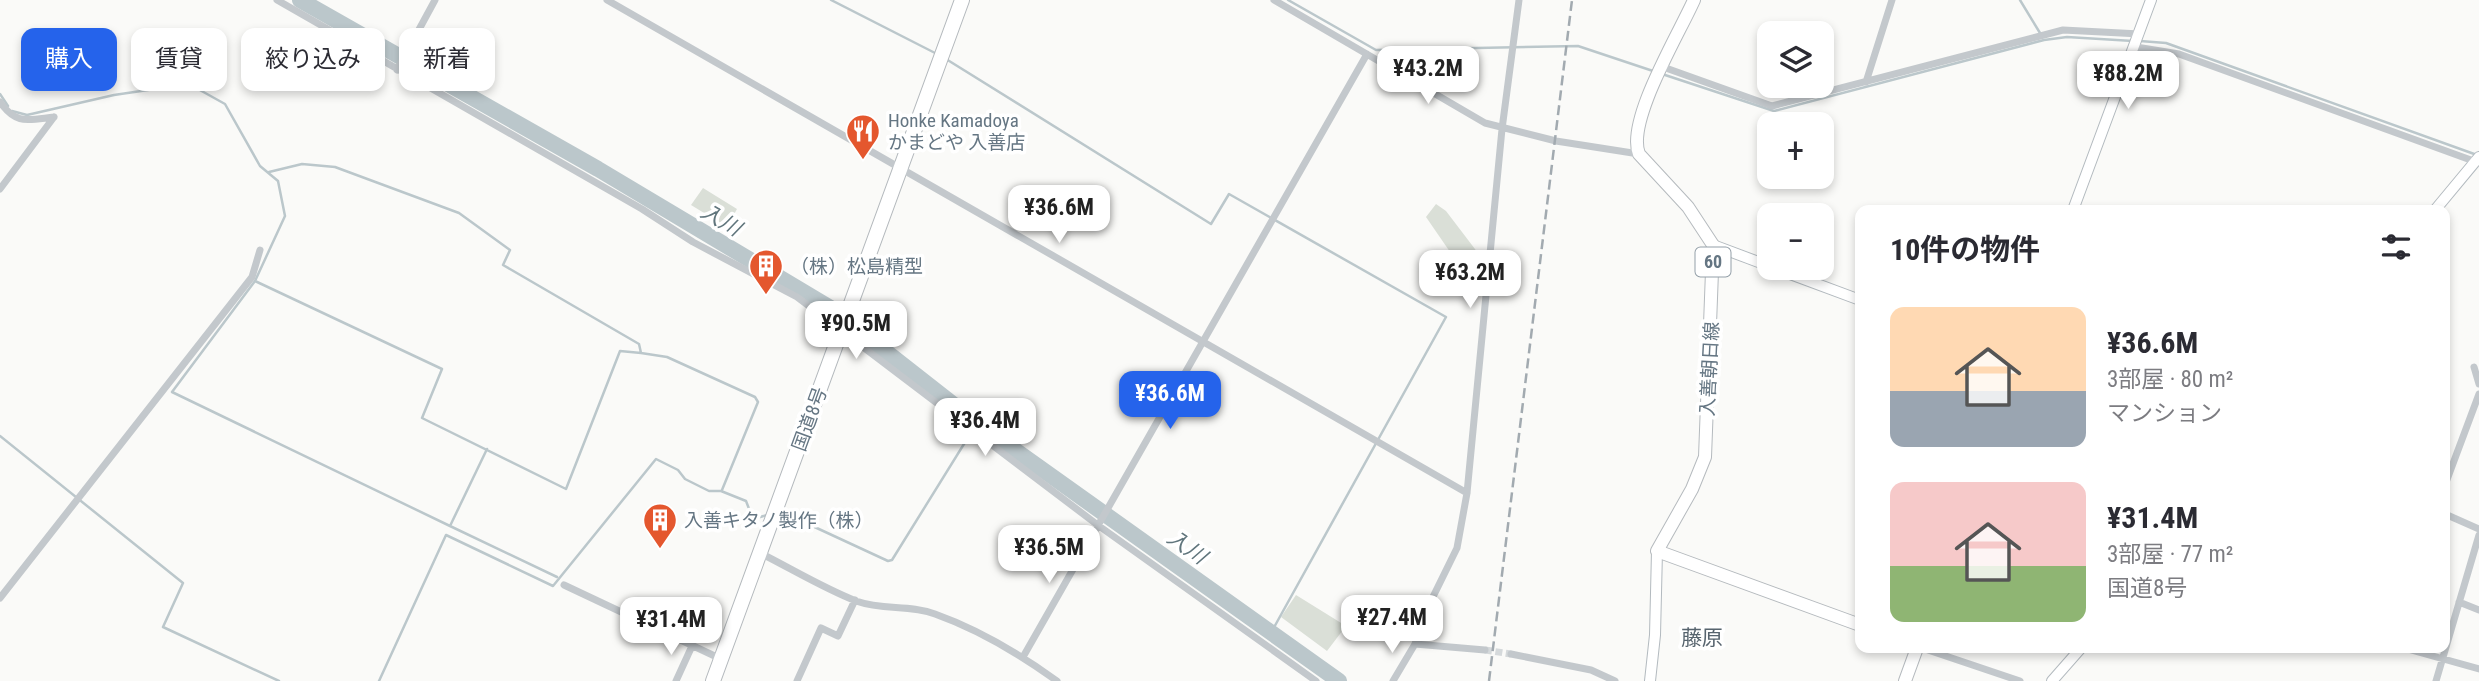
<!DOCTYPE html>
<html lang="ja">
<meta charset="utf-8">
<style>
body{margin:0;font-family:"Roboto Condensed","Noto Sans JP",sans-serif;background:#f7f7f7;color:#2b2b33;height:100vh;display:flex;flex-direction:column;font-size:26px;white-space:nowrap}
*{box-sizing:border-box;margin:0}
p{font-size:23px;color:#7c7c81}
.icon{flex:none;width:38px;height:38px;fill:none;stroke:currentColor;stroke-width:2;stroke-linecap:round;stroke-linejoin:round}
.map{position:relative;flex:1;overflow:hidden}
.side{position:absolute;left:1855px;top:205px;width:595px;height:448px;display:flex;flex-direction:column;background:#fff;border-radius:14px;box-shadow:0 4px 10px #0003}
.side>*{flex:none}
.guide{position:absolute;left:21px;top:28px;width:665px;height:63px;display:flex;gap:14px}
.controls{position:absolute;left:1757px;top:21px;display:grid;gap:14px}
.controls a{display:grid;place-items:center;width:77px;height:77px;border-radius:14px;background:#fff;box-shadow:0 4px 10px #0003;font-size:35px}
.price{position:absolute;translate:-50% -60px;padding:0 16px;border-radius:14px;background:#fff;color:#222;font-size:23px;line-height:46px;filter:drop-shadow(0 2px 4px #0008)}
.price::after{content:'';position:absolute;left:50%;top:42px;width:21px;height:16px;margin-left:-10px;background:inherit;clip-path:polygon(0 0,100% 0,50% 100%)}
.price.current{background:#2563eb;color:#fff}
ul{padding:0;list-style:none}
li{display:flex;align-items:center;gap:21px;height:175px;padding:0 35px}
li span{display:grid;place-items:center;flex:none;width:196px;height:140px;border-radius:14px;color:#555}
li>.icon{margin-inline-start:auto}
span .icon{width:84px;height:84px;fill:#fffc;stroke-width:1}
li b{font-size:30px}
h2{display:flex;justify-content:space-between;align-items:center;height:84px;padding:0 35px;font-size:30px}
.tag{padding:0 24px;border-radius:14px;background:#fff;box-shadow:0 4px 10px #0003;font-size:24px;line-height:63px}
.tag.current{background:#2563eb;color:#fff}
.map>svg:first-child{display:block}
.green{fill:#dadfd7}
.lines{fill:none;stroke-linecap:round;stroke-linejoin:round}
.stream{stroke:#bbc7cb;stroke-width:2.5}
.river{stroke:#bbc7cb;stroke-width:16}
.street-tunnel{stroke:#d5d9db;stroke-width:7;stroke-dasharray:7 3.5;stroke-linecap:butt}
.secondary-casing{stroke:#b3babf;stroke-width:12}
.primary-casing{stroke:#b5babe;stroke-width:14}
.highway-casing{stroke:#b4b9bd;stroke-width:16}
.street{stroke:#c3c8cc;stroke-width:7}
.secondary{stroke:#fff;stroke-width:10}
.primary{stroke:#fff;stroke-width:12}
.highway{stroke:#fff;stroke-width:14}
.rail{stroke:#a2aab0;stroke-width:2.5;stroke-dasharray:10 5;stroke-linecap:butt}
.labels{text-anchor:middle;stroke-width:7;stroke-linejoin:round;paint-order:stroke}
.shield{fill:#fff;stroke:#939fa8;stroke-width:2}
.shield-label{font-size:18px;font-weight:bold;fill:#657683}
.poi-label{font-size:19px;fill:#657683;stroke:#fff;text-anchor:start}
.street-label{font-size:19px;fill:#657683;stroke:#fff}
.water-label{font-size:21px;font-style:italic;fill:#60757c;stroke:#fff}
.neighbourhood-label{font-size:21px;fill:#57646e;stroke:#fff}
</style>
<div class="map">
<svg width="2479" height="681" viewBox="0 0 2479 681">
<rect width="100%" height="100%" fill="#fafaf8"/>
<!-- green -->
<path class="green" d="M703,188L737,209L727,227L691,205Z
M1436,204L1446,211L1478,253L1459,265L1426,217Z
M1296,595L1346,626L1327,651L1281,617Z"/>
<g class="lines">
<!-- stream -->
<path class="stream" d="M831,0L937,54
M1288,0L1376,50L1578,46L1656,72
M2020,0L2040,33
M2140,41L2166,43L2477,155
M946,59L1211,224L1229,194L1446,317L1272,631
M1662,74L1774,111L2044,40L2067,37L2133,41
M0,94L8,106
M12,111L27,115L114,95L175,86L198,89L225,104L260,166L278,181L285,216L255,281L172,392L450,526
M269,172L302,164L335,167L459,213L510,250L503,265L639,344L641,353L667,357L755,397L758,402L722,490
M255,281L442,369L422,418L566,489L620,351L641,353
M0,436L183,583L163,627L279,681
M487,449L450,526L557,577
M780,511L888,561L892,560L977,423
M379,681L446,535L553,586L656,459L678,470L685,479L709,491H721L746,501L753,519L767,515"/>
<!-- river -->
<path class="river" d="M300,0L598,169L829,307L977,423L1339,681"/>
<!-- street-tunnel -->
<path class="street-tunnel" d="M1485,650L1511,654"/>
<!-- secondary casing -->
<g class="secondary-casing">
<path id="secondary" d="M2073,210L2151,0
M2435,210L2479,157
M1713,245L1769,266
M1774,268L1860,300
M1650,681L1655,635L1657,551
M2052,681L2081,648"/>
</g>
<!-- primary casing -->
<g class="primary-casing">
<path id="primary" d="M1694,0C1679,34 1626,121 1639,154L1688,207L1713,245L1705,457L1692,489L1657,551L1860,625
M1905,681L1917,648"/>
</g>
<!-- highway casing -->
<g class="highway-casing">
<path id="highway" d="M713,681L962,0"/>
</g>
<!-- street -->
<path class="street" d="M277,0L642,209L693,242L797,297L1099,526L1316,681
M607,0L1467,493
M1274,0L1485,123L1556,141L1639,154
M2136,47L2179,54L2479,163
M1663,67L1772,106L2063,30L2140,34
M397,70L435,0
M1866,82L1892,0
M0,102C16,125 27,120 54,117
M0,189L54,117
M2474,367L2479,384
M2445,485L2479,394
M2445,514L2479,529
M760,553C792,569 823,588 856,601C884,611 908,604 935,614C977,629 1021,655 1057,681
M564,585L721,659
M0,598L252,277L260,250
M2459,602L2479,610
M1415,644L1485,650
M1922,648L2020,681
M2404,648L2479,669
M1511,654L1591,670L1615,681
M1023,657L1367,54
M676,681L692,646
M797,681L821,628L838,636L855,600
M1393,681L1415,644L1428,607L1457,548L1467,493L1502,129L1519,0
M2436,681L2479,535"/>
<!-- secondary -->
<use href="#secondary" class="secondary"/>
<!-- primary -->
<use href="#primary" class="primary"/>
<!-- highway -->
<use href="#highway" class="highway"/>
<!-- rail -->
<path class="rail" d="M1489,681L1572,0"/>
</g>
<!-- icons -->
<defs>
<g id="restaurant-pin" transform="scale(1.75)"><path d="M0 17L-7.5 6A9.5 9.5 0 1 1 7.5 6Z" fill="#e4572e" stroke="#fff"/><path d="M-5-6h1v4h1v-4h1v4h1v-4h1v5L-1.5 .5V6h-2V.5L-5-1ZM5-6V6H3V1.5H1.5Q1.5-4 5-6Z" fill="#fff"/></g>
<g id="building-pin" transform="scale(1.75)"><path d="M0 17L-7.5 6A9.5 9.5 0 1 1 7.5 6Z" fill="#e4572e" stroke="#fff"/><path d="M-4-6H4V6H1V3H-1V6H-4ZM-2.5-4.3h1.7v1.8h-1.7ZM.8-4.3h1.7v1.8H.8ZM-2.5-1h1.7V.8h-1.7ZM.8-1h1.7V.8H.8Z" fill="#fff"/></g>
</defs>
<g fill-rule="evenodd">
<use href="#restaurant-pin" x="863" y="131"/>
<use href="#building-pin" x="766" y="266"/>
<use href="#building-pin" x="660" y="520"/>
</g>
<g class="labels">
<!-- shield labels -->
<rect class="shield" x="1695.5" y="247.5" width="35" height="29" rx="5"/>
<g class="shield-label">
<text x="1713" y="268">60</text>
</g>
<!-- poi labels -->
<g class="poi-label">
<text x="888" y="127">Honke Kamadoya<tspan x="888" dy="22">かまどや 入善店</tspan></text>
<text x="790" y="273">（株）松島精型</text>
<text x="684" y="527">入善キタノ製作（株）</text>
</g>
<!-- street labels -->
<g class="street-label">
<text transform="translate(1709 369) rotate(-87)" y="7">入善朝日線</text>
<text transform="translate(809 419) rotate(-70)" y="7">国道8号</text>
</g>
<!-- water labels -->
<g class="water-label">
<text transform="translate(721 220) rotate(30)" y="7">入川</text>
<text transform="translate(1187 547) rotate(35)" y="7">入川</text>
</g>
<!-- neighbourhood labels -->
<g class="neighbourhood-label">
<text x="1702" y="645">藤原</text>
</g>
</g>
</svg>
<div class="controls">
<a><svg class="icon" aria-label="layers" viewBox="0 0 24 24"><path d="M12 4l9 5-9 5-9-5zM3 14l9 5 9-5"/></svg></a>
<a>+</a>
<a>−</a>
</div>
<b class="price" style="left:1428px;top:106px">¥43.2M</b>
<b class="price" style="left:2128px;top:111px">¥88.2M</b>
<b class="price" style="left:1059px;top:245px">¥36.6M</b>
<b class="price" style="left:1470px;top:310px">¥63.2M</b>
<b class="price" style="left:856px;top:361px">¥90.5M</b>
<b class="price current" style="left:1170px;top:431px">¥36.6M</b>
<b class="price" style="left:985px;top:458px">¥36.4M</b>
<b class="price" style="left:1049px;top:585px">¥36.5M</b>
<b class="price" style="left:1392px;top:655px">¥27.4M</b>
<b class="price" style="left:671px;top:657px">¥31.4M</b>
<div class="guide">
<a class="tag current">購入</a>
<a class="tag">賃貸</a>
<a class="tag">絞り込み</a>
<a class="tag">新着</a>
</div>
<section class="side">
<h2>10件の物件<svg class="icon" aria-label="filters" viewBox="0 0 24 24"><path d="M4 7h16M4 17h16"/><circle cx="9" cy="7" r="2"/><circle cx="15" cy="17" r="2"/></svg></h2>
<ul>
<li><span style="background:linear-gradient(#ffd9b3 60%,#9aa5b1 0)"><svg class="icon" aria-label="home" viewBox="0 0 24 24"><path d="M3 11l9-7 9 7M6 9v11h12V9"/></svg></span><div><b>¥36.6M</b><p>3部屋 · 80 m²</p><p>マンション</p></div></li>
<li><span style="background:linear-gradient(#f6c9c9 60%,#8fb573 0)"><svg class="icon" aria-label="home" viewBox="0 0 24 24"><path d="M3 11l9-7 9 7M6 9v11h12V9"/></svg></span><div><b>¥31.4M</b><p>3部屋 · 77 m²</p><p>国道8号</p></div></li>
</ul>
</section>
</div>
